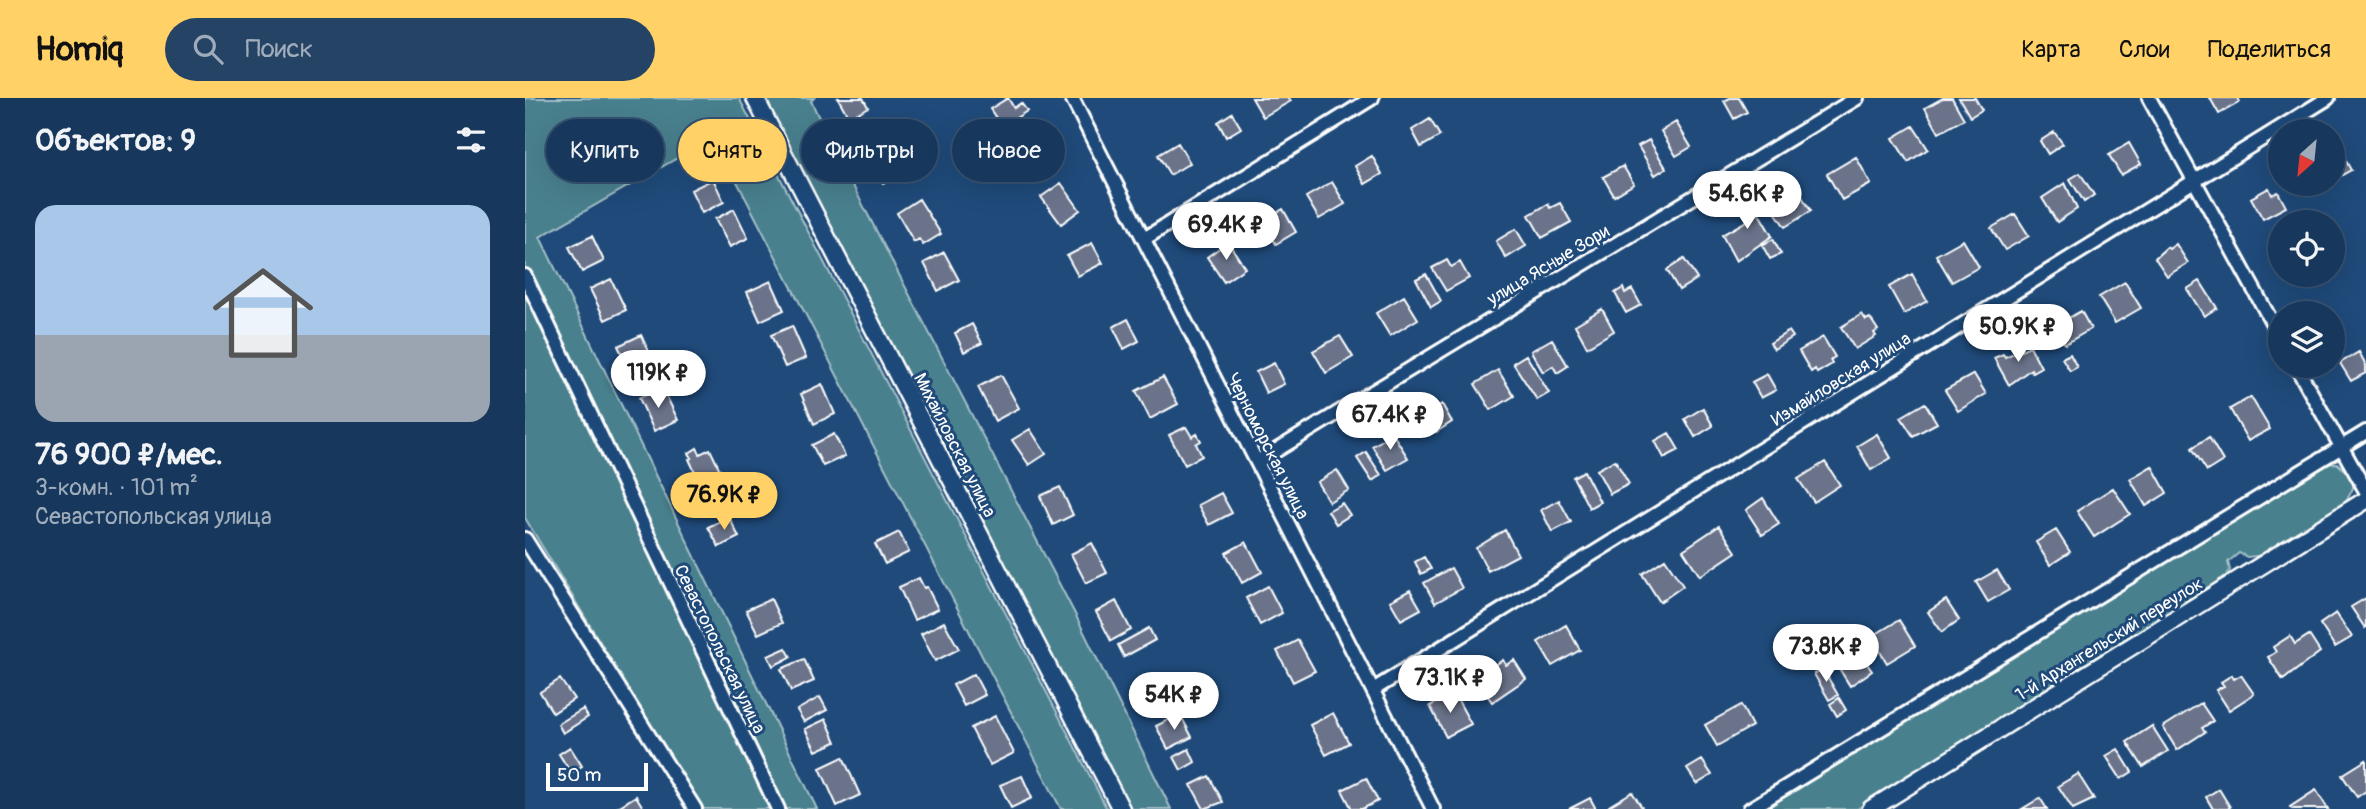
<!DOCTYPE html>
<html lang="ru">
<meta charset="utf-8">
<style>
body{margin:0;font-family:Pangolin,sans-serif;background:#244365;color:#f1f3f6;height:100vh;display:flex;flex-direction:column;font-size:26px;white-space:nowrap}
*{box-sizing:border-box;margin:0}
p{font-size:23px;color:#9eacbb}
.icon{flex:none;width:38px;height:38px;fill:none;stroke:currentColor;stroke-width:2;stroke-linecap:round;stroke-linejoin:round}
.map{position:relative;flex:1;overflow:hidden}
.side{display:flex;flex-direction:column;background:#17385c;width:525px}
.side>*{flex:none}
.top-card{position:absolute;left:21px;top:21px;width:665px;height:63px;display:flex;gap:14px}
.needle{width:46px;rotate:207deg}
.fabs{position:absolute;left:1743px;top:21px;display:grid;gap:14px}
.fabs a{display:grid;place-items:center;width:77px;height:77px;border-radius:50%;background:#17385c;box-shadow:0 7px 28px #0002,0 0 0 2px #365272;font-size:35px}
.scale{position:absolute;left:21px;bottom:18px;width:102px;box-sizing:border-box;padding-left:7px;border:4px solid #fff;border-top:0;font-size:19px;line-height:24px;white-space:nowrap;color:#fff;-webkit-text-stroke:5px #1f4a7a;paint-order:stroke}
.price{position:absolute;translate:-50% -60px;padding:0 16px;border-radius:24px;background:#fff;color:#222;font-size:23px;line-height:46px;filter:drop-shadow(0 2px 4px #0008)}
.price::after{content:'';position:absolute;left:50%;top:42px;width:21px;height:16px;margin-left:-10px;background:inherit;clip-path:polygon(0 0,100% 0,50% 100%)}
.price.selected{background:#ffd166;color:#111}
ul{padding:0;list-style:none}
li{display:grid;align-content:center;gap:14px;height:371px;padding:0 35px}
li span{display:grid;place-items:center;height:217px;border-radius:21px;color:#555}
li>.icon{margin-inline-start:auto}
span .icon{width:126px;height:126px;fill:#fffc;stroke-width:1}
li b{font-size:30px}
h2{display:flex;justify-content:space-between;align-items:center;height:84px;padding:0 35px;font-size:30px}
.pill{padding:0 24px;border-radius:32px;background:#17385c;box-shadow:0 7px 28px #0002,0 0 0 2px #365272;font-size:24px;line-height:63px}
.pill.selected{background:#ffd166;color:#111}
header{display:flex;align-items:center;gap:42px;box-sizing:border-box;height:98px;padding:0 35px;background:#ffd166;color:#111}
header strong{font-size:33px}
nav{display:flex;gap:38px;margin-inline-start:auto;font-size:24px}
.search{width:490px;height:63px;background:#244365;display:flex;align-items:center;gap:18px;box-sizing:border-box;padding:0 24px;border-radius:38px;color:#9eacbb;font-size:26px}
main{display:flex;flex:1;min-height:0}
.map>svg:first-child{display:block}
.green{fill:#4a808e;stroke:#a4c0c6;stroke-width:2}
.building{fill:#6a738a;stroke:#fff;stroke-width:2}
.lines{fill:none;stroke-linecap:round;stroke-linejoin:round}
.minor-casing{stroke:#fff;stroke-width:18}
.tertiary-casing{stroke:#fff;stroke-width:21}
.minor{stroke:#1f4a7a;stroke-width:12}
.tertiary{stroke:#1f4a7a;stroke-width:16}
.labels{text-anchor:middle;stroke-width:6;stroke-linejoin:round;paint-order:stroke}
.street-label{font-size:18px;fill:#fff;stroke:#1f4a7a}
</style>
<header>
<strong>Homiq</strong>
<div class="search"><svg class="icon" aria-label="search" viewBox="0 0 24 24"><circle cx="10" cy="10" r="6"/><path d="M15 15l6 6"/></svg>Поиск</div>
<nav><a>Карта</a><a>Слои</a><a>Поделиться</a></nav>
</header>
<main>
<section class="side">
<h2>Объектов: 9<svg class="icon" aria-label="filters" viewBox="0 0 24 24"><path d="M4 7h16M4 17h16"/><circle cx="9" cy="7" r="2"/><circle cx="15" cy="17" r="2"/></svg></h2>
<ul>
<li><span style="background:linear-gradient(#a9c7e8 60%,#9aa5b1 0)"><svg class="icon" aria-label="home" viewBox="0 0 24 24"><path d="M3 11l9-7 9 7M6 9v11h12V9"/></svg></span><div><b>76 900 ₽/мес.</b><p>3-комн. · 101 m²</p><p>Севастопольская улица</p></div></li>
</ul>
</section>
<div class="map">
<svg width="1841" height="711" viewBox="0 0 1841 711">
<rect width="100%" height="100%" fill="#1f4a7a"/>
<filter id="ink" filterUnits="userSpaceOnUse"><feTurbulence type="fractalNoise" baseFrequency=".0143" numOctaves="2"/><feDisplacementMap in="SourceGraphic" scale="14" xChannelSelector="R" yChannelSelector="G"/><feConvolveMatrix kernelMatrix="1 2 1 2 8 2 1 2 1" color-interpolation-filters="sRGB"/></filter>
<g filter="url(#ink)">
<!-- green -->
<path class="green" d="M0,0H214L582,711H536L189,39L15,139L292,711H176L0,420Z
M239,0H289L286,3L312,57L551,518L646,711H602Z
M1812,365L1828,380V390L1820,406L1741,457L1722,459L1714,455L1703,464L1705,472L1699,481L1332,711H1235L1799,366Z"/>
<!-- building -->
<path class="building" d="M313,0H338L343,9L324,20Z
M483,0L489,10L496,5L502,13L477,29L465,11Z
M727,0H764L766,3L738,19Z
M1205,0H1214L1222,14L1209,21L1199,3Z
M1418,0H1427L1439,21L1414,35L1400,10Z
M1434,0H1450L1457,12L1445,19Z
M1685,0H1713L1715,4L1694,16Z
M707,15L716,30L701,39L693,24Z
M905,21L915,38L896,49L887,32Z
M1151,24L1166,49L1151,58L1136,33Z
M507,25L533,63L511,77L486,39Z
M1388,28L1403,51L1383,64L1368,40Z
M1529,34L1538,46L1523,56L1515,43Z
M1124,42L1141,70L1130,77L1113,48Z
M364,44L380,73L358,85L343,56Z
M653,45L665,65L645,77L633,57Z
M1604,45L1616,66L1596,77L1584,57Z
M1812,47L1826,72L1808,82V49Z
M847,58L857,76L840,86L830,68Z
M1331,59L1346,86L1317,102L1302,76Z
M1098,68L1109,86L1089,98L1078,79Z
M1555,75L1569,97L1559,104L1545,81Z
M188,81L199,104L177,115L166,92Z
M807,84L820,106L794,121L781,99Z
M536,85L555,112L536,126L516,99Z
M1540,85L1552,111L1532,124L1517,100Z
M1270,88L1286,113L1260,129L1244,105Z
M1744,90L1747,97L1753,94L1761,109L1738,121L1726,100Z
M1222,95L1247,138L1211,163L1197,137L1223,122L1212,101Z
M394,101L416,136L398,147L394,141L389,144L372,115Z
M1035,105L1046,124L1017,140L1004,117L1023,106L1025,110Z
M209,111L223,140L205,149L190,121Z
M758,111L771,134L751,146L737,123Z
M1490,116L1504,138L1480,152L1466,130Z
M991,131L1001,148L981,160L971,143Z
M67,138L79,163L57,174L44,149Z
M1248,141L1256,156L1245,161L1237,147Z
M1438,142L1454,169L1427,184L1411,157Z
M703,144L720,170L699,184L682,159Z
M567,145L578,165L553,178L542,158Z
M1651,146L1663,165L1642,178L1630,160L1642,149L1644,151Z
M419,154L434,182L413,193L399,165Z
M1159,161L1172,181L1154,192L1142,172Z
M922,162L926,169L935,164L944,180L921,193L907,170Z
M901,176L916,203L906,209L891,181Z
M1387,176L1402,203L1379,216L1364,189Z
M86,181L101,212L80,222L65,191Z
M246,183L259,212L235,223L222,194Z
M1675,183L1692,210L1679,218L1662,191Z
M1600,184L1616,210L1590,225L1574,199Z
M1098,190L1100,195L1107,191L1116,207L1101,215L1090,195Z
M879,198L893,221L865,238L851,215Z
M1077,211L1089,233L1062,249L1050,227Z
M1556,213L1566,231L1540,246L1529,228Z
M1337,216L1341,222L1345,220L1353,232L1349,235L1351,238L1330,251L1316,229Z
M603,221L614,243L599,251L588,229Z
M447,226L457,245L439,254L430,235Z
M267,228L281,260L260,269L246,237Z
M1264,233L1268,239L1249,251L1245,245Z
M116,237L128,263L106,274L93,248Z
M815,238L828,259L801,275L788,253Z
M1298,239L1310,259L1305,262L1307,266L1292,275L1290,271L1286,274L1274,253Z
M1027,241L1043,268L1032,275L1028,268L1018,274L1006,253Z
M1505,248L1516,269L1507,274L1506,271L1484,287L1469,260L1478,256L1480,259Z
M1834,254L1841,267V275L1826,283L1815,265Z
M1545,256L1552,269L1545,273L1537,260Z
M1001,257L1024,295L1012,302L988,265Z
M749,265L759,286L741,295L731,274Z
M973,272L989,298L966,312L950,286Z
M1242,276L1251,292L1236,300L1227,284Z
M1449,276L1461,296L1433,313L1420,292Z
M476,277L494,310L470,323L453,289Z
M638,279L653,306L625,321L611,293Z
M297,286L310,316L289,326L276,296Z
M129,293L132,299L140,295L153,322L129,333L114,300Z
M1726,299L1745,331L1723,343L1705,311Z
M1400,305L1412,325L1388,338L1376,319Z
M917,306L927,324L911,334L900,316Z
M1178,310L1188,328L1170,339L1160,321Z
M661,329L667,339L672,336L676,343L671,346L677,358L660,367L644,337Z
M505,331L521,356L504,367L487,342Z
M1144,335L1154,352L1139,360L1130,343Z
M309,336L320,358L298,368L287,347Z
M868,336L883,360L862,372L847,348Z
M1352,336L1366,360L1346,372L1332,348Z
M1684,339L1698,363L1682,373L1667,350Z
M172,350L175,356L185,351L196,374L175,385L164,361L167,360L164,355Z
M841,354L856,377L847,383L832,360Z
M1090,362L1104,386L1085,396L1072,372Z
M1300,364L1315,387L1289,404L1273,381Z
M1627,368L1642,395L1621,408L1605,381Z
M812,372L824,392L804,404L792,384Z
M1059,373L1075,404L1064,410L1048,379Z
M535,389L548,417L528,427L515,398Z
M1588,390L1605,416L1569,439L1552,413Z
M696,395L707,415L684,427L673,407Z
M1238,400L1254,426L1237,437L1221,412Z
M1034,402L1046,424L1027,434L1016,412Z
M817,405L825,417L811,426L803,413Z
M204,419L214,439L194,449L183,429Z
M1194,428L1211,454L1175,478L1158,452Z
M980,432L993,457L963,473L951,450Z
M1531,432L1545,454L1525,467L1511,444Z
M374,434L384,454L360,466L350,446Z
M721,444L737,474L717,485L701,455Z
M567,445L582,475L561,485L546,456Z
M899,459L906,471L896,476L890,464Z
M1140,461L1158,488L1135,504L1117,476Z
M926,470L937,490L910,505L899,485Z
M1472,472L1484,492L1463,504L1451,484Z
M394,480L399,490L402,489L413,511L389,522L374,489Z
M743,488L757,515L735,527L721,500Z
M885,492L896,511L876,522L865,503Z
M1841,500V529L1840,530L1826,509Z
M246,501L257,525L233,536L221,512Z
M1421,502L1434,522L1417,534L1403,514Z
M591,503L606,532L586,543L571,514Z
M1811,515L1827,539L1810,549L1795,526Z
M1374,522L1390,548L1362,565L1346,539Z
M419,524L434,551L410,563L396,536Z
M1041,527L1055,552L1027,568L1013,544Z
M624,530L630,542L599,559L593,547Z
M1784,537L1795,554L1758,582L1743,559L1751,554L1748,549L1765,538L1770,546Z
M773,542L790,573L768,584L752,553Z
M261,550L266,559L248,568L243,558Z
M1333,553L1347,573L1325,588L1312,567Z
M279,561L289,583L266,593L256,571Z
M978,562L981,567L989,562L1001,581L967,604L954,585L962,580L959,574Z
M1298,571L1313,597L1304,602L1289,576Z
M449,576L460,597L439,608L428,587Z
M1707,577L1709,581L1716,577L1729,596L1704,612L1691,592L1699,588L1696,584Z
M627,579L641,606L622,615L608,589Z
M35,581L49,601L28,615L15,594Z
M929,595L946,626L921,639L905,608Z
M295,599L302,612L279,624L272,612Z
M1314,600L1321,612L1312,618L1305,606Z
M1676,605L1688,623L1677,630L1680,634L1652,652L1638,629Z
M1216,607L1227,628L1192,648L1180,627Z
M58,611L63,619L38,635L33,626Z
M808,615L824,645L801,657L785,627Z
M655,616L667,639L643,651L631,628Z
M470,618L489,655L465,667L446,630Z
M301,621L311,644L291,653L280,631Z
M1627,628L1643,653L1618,669L1602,644Z
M45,649L57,668L46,675L34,656Z
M664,651L670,664L656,672L649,659Z
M1593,651L1607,674L1596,681L1581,658Z
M318,659L335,697L312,708L295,670Z
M1177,662L1187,677L1172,686L1162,671Z
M1841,662V693L1832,699L1817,677Z
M1553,676L1569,701L1548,711L1533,688Z
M497,678L507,700L486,710L475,687Z
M684,678L698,704L679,711L666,687Z
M841,680L853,703L837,711H827L817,692Z
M1694,691L1705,709L1703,711H1688L1681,699Z
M1791,692L1803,711H1767L1765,709Z
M1107,694L1118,711H1086L1084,708Z
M111,698L119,711H90Z
M1065,700L1071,711H1044Z
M1515,700L1522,711H1497Z"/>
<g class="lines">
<!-- minor casing -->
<g class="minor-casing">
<path id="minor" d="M547,0L908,711
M1624,0L1755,239
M619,141L847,0
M0,178L253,711
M1771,268L1841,393
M732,364L1332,0
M0,441L170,711
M848,592L1803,0
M1225,711L1841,334"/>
</g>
<!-- tertiary casing -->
<g class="tertiary-casing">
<path id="tertiary" d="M230,0L596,711
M1346,711L1841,402"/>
</g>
<!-- minor -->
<use href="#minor" class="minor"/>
<!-- tertiary -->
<use href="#tertiary" class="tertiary"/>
</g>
</g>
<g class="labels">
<!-- street labels -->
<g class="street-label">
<text transform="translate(1023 167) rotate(-31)" y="6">улица Ясные Зори</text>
<text transform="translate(1316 281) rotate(-32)" y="6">Измайловская улица</text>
<text transform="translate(430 347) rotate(63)" y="6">Михайловская улица</text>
<text transform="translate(743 348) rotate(63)" y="6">Черноморская улица</text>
<text transform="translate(1584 541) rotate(-32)" y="6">1-й Архангельский переулок</text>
<text transform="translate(195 551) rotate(64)" y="6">Севастопольская улица</text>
</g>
</g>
</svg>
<div class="fabs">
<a><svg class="needle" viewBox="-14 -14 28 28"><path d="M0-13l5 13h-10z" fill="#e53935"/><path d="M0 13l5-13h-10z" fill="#9eacbb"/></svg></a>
<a><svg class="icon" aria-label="locate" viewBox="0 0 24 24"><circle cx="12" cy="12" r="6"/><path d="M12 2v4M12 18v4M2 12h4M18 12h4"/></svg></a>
<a><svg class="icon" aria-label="layers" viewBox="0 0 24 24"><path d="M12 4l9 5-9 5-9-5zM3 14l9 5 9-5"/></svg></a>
</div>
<div class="scale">50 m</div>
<b class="price" style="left:1222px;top:133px">54.6K ₽</b>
<b class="price" style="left:701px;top:164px">69.4K ₽</b>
<b class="price" style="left:1493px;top:266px">50.9K ₽</b>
<b class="price" style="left:133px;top:312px">119K ₽</b>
<b class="price" style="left:865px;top:354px">67.4K ₽</b>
<b class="price selected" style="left:199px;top:434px">76.9K ₽</b>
<b class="price" style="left:1301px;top:586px">73.8K ₽</b>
<b class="price" style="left:925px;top:617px">73.1K ₽</b>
<b class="price" style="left:649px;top:634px">54K ₽</b>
<div class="top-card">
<a class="pill">Купить</a>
<a class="pill selected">Снять</a>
<a class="pill">Фильтры</a>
<a class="pill">Новое</a>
</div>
</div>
</main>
